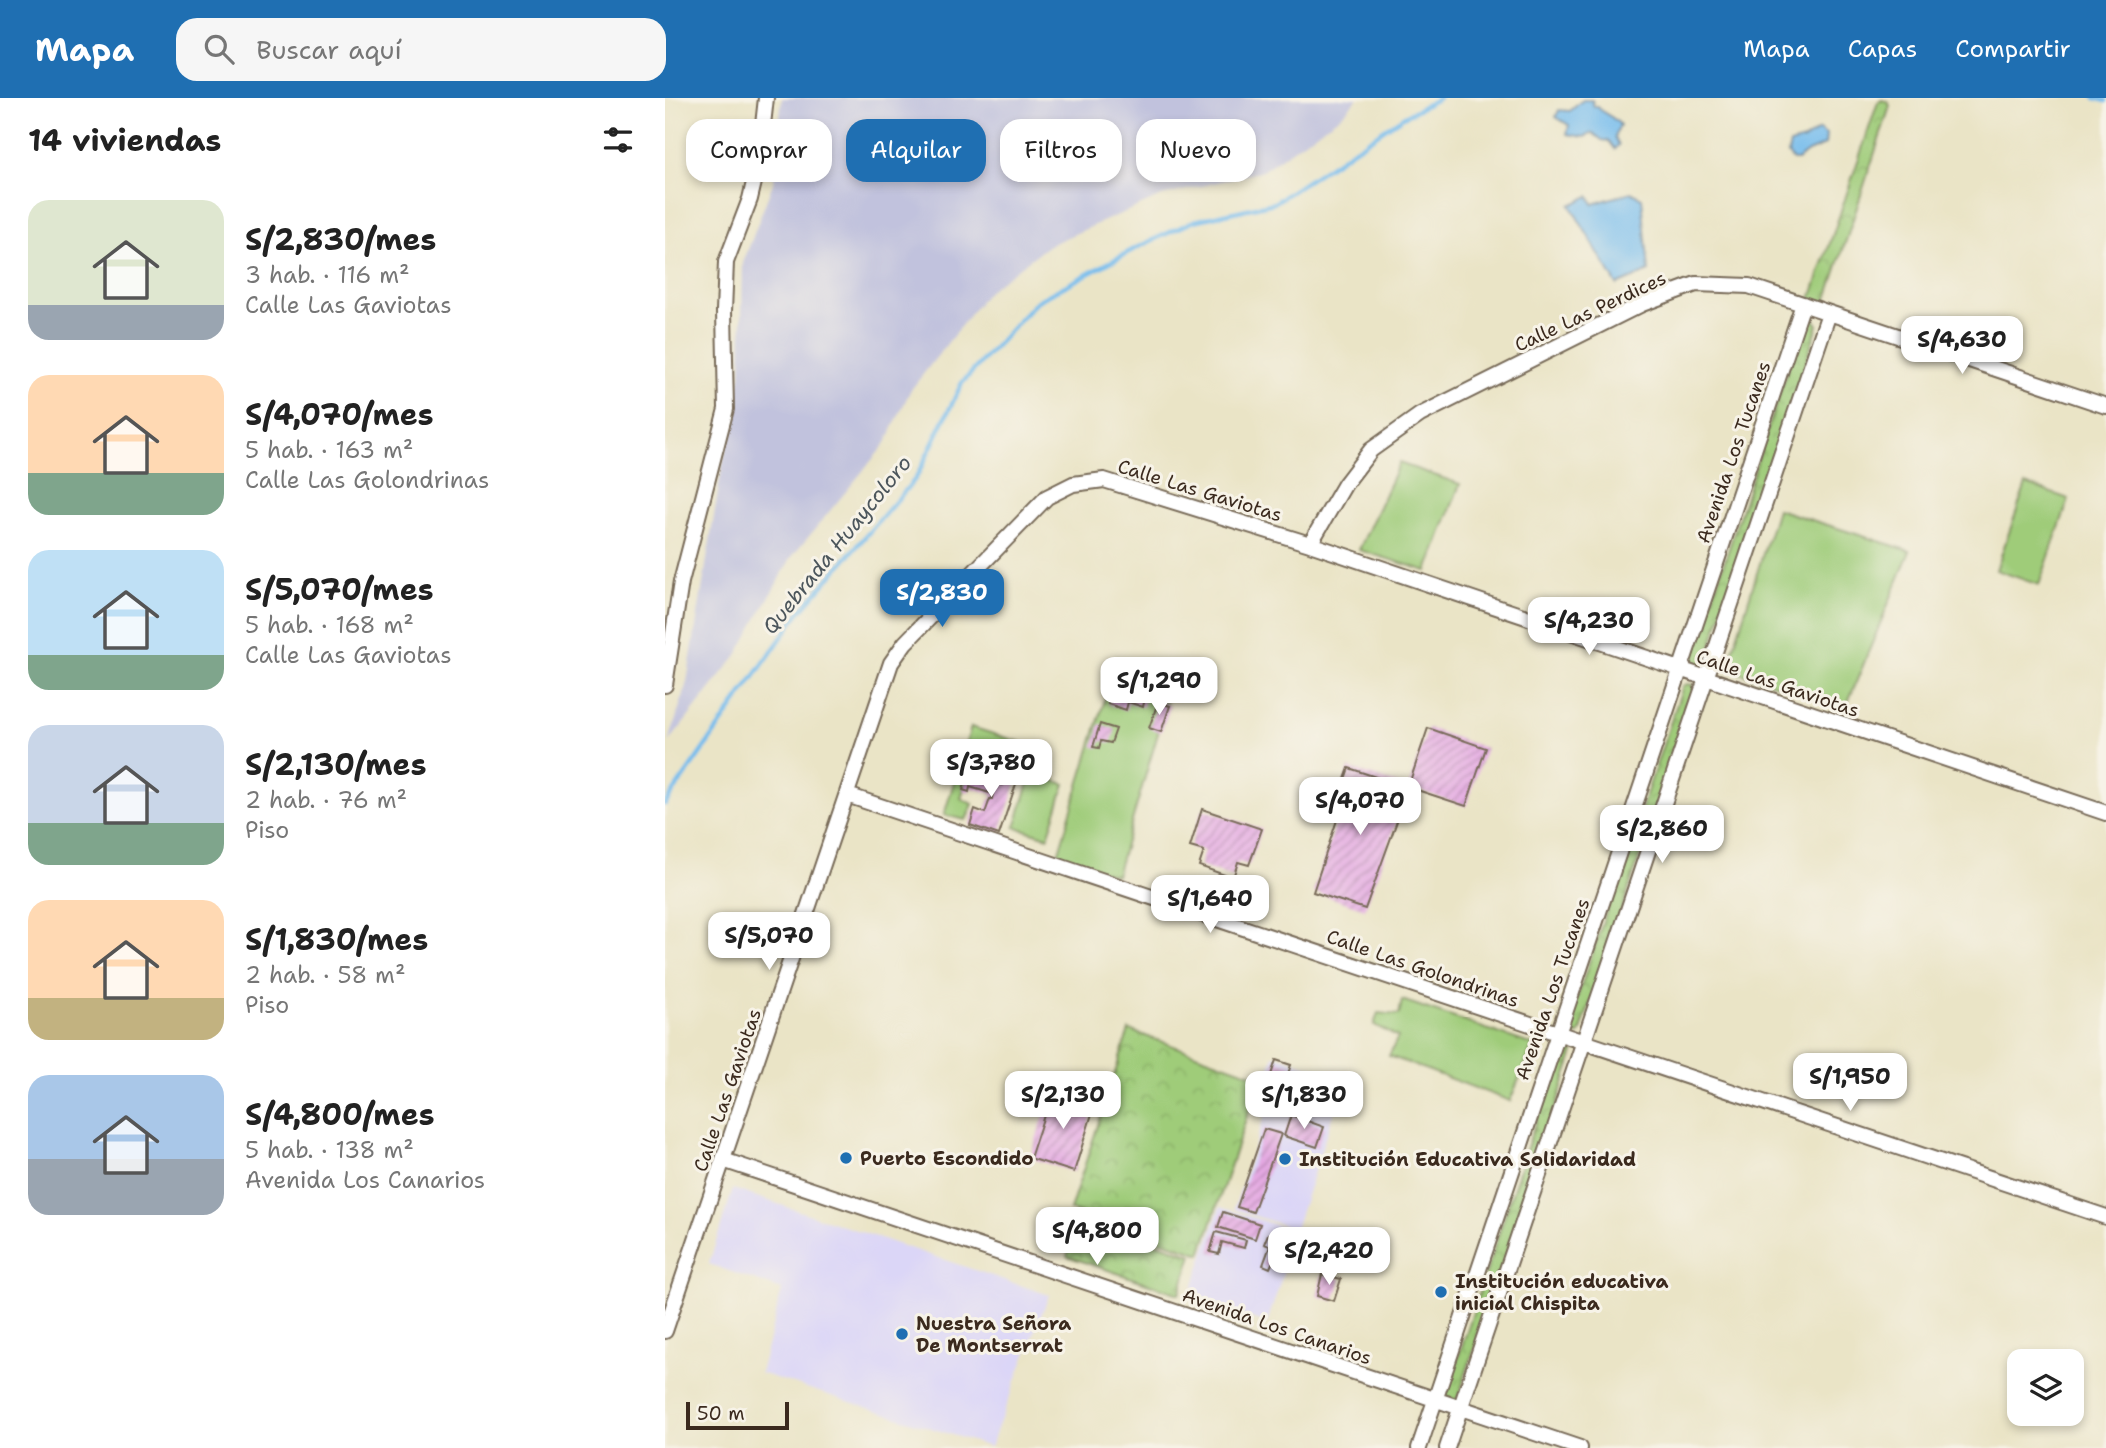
<!DOCTYPE html>
<html lang="es">
<meta charset="utf-8">
<style>
body{margin:0;font-family:"Shantell Sans",sans-serif;background:#f6f6f6;color:#222;height:100vh;display:flex;flex-direction:column;font-size:26px;white-space:nowrap}
*{box-sizing:border-box;margin:0}
p{font-size:23px;color:#767676}
.icon{flex:none;width:38px;height:38px;fill:none;stroke:currentColor;stroke-width:2;stroke-linecap:round;stroke-linejoin:round}
.map{position:relative;flex:1;overflow:hidden}
.panel{display:flex;flex-direction:column;background:#fff;width:665px}
.panel>*{flex:none}
.banner{position:absolute;left:21px;top:21px;width:665px;height:63px;display:flex;gap:14px}
.tools{position:absolute;left:1342px;top:1251px;display:grid;gap:14px}
.tools a{display:grid;place-items:center;width:77px;height:77px;border-radius:14px;background:#fff;box-shadow:0 4px 10px #0003;font-size:35px}
.scale{position:absolute;left:21px;bottom:18px;width:103px;box-sizing:border-box;padding-left:7px;border:4px solid #3b2a1e;border-top:0;font-size:19px;line-height:24px;white-space:nowrap;color:#3b2a1e;-webkit-text-stroke:5px #f7f3e8;paint-order:stroke}
.price{position:absolute;translate:-50% -60px;padding:0 16px;border-radius:14px;background:#fff;color:#222;font-size:23px;line-height:46px;filter:drop-shadow(0 2px 4px #0008)}
.price::after{content:'';position:absolute;left:50%;top:42px;width:21px;height:16px;margin-left:-10px;background:inherit;clip-path:polygon(0 0,100% 0,50% 100%)}
.price.active{background:#1f6fb2;color:#fff}
ul{padding:0;list-style:none}
li{display:flex;align-items:center;gap:21px;height:175px;padding:0 28px}
li span{display:grid;place-items:center;flex:none;width:196px;height:140px;border-radius:21px;color:#555}
li>.icon{margin-inline-start:auto}
span .icon{width:84px;height:84px;fill:#fffc;stroke-width:1}
li b{font-size:30px}
h2{display:flex;justify-content:space-between;align-items:center;height:84px;padding:0 28px;font-size:30px}
.chip{padding:0 24px;border-radius:21px;background:#fff;box-shadow:0 4px 10px #0003;font-size:24px;line-height:63px}
.chip.active{background:#1f6fb2;color:#fff}
header{display:flex;align-items:center;gap:42px;box-sizing:border-box;height:98px;padding:0 35px;background:#1f6fb2;color:#fff}
header strong{font-size:33px}
nav{display:flex;gap:38px;margin-inline-start:auto;font-size:24px}
.search{width:490px;height:63px;background:#f6f6f6;display:flex;align-items:center;gap:18px;box-sizing:border-box;padding:0 24px;border-radius:21px;color:#767676;font-size:26px}
main{display:flex;flex:1;min-height:0}
.map>svg:first-child{display:block}
.built{fill:#dbd6f7}
.industrial{fill:#c1c2dd}
.green{fill:#9fcc79;stroke:#6d7b4c;stroke-width:2}
.park{fill:url(#park-crowns);stroke:#6d7b4c;stroke-width:2}
.water{fill:#75bced;stroke:#587386;stroke-width:2}
.lines{fill:none;stroke-linecap:round;stroke-linejoin:round}
.stream{stroke:#75bced;stroke-width:4.5}
.building{fill:url(#building-hatch)}
.minor-casing{stroke:#786b59;stroke-width:18}
.minor{stroke:#fff;stroke-width:14}
.poi-dot{fill:#1f6fb2;stroke:#f7f3e8;stroke-width:2.5}
.labels{text-anchor:middle;stroke-width:6;stroke-linejoin:round;paint-order:stroke}
.street-label{font-size:19px;fill:#3b2a1e;stroke:#f7f3e8}
.poi-label{font-size:19px;font-weight:bold;fill:#3b2a1e;stroke:#f7f3e8;text-anchor:start}
.water-label{font-size:21px;font-style:italic;fill:#4c565c;stroke:#f7f3e8}
</style>
<header>
<strong>Mapa</strong>
<div class="search"><svg class="icon" aria-label="search" viewBox="0 0 24 24"><circle cx="10" cy="10" r="6"/><path d="M15 15l6 6"/></svg>Buscar aquí</div>
<nav><a>Mapa</a><a>Capas</a><a>Compartir</a></nav>
</header>
<main>
<section class="panel">
<h2>14 viviendas<svg class="icon" aria-label="filters" viewBox="0 0 24 24"><path d="M4 7h16M4 17h16"/><circle cx="9" cy="7" r="2"/><circle cx="15" cy="17" r="2"/></svg></h2>
<ul>
<li><span style="background:linear-gradient(#dfe7d0 75%,#9aa5b1 0)"><svg class="icon" aria-label="home" viewBox="0 0 24 24"><path d="M3 11l9-7 9 7M6 9v11h12V9"/></svg></span><div><b>S/2,830/mes</b><p>3 hab. · 116 m²</p><p>Calle Las Gaviotas</p></div></li>
<li><span style="background:linear-gradient(#ffd9b3 70%,#7fa58c 0)"><svg class="icon" aria-label="home" viewBox="0 0 24 24"><path d="M3 11l9-7 9 7M6 9v11h12V9"/></svg></span><div><b>S/4,070/mes</b><p>5 hab. · 163 m²</p><p>Calle Las Golondrinas</p></div></li>
<li><span style="background:linear-gradient(#bfe0f5 75%,#7fa58c 0)"><svg class="icon" aria-label="home" viewBox="0 0 24 24"><path d="M3 11l9-7 9 7M6 9v11h12V9"/></svg></span><div><b>S/5,070/mes</b><p>5 hab. · 168 m²</p><p>Calle Las Gaviotas</p></div></li>
<li><span style="background:linear-gradient(#c9d6e8 70%,#7fa58c 0)"><svg class="icon" aria-label="home" viewBox="0 0 24 24"><path d="M3 11l9-7 9 7M6 9v11h12V9"/></svg></span><div><b>S/2,130/mes</b><p>2 hab. · 76 m²</p><p>Piso</p></div></li>
<li><span style="background:linear-gradient(#ffd9b3 70%,#c2b280 0)"><svg class="icon" aria-label="home" viewBox="0 0 24 24"><path d="M3 11l9-7 9 7M6 9v11h12V9"/></svg></span><div><b>S/1,830/mes</b><p>2 hab. · 58 m²</p><p>Piso</p></div></li>
<li><span style="background:linear-gradient(#a9c7e8 60%,#9aa5b1 0)"><svg class="icon" aria-label="home" viewBox="0 0 24 24"><path d="M3 11l9-7 9 7M6 9v11h12V9"/></svg></span><div><b>S/4,800/mes</b><p>5 hab. · 138 m²</p><p>Avenida Los Canarios</p></div></li>
</ul>
</section>
<div class="map">
<svg width="1441" height="1350" viewBox="0 0 1441 1350">
<defs>
<pattern id="park-crowns" width="20" height="18" patternUnits="userSpaceOnUse" patternTransform="scale(1.75)"><rect width="20" height="18" fill="#9fcc79"/><path d="M2 6a3 3 0 1 1 6 0M12 15a3 3 0 1 1 6 0" fill="none" stroke="#8aaf68"/></pattern>
<pattern id="building-hatch" width="6" height="6" patternUnits="userSpaceOnUse" patternTransform="scale(1.75)"><rect width="6" height="6" fill="#e4a8e2"/><path d="M-1 1l2-2M0 6l6-6M5 7l2-2" fill="none" stroke="#ba89b7"/></pattern>
</defs>
<rect width="100%" height="100%" fill="#f7f3e8"/>
<filter id="ink" filterUnits="userSpaceOnUse"><feTurbulence type="fractalNoise" baseFrequency=".0143" numOctaves="2"/><feDisplacementMap in="SourceGraphic" scale="14" xChannelSelector="R" yChannelSelector="G"/><feConvolveMatrix kernelMatrix="1 2 1 2 8 2 1 2 1" color-interpolation-filters="sRGB"/></filter>
<filter id="wash" filterUnits="userSpaceOnUse"><feTurbulence type="fractalNoise" baseFrequency=".00686" numOctaves="4" result="noise"/><feDisplacementMap in="SourceGraphic" scale="28" xChannelSelector="R" yChannelSelector="G"/><feGaussianBlur stdDeviation="1.57" result="paint"/><feColorMatrix in="noise" values="0 0 0 0 0 0 0 0 0 0 0 0 0 0 0 0 0 1.4 0 .05"/><feComposite in="paint" operator="in"/></filter>
<g filter="url(#wash)">
<rect width="100%" height="100%" fill="#eae4c6"/>
<!-- built -->
<path class="built" d="M609,957L680,980L630,1131L569,1111L602,1010L593,1007Z
M68,1091L384,1197L325,1349L95,1275L117,1192L44,1166Z
M555,1109L632,1134L602,1225L553,1209L548,1203L539,1200L537,1205L524,1201Z"/>
<!-- industrial -->
<path class="industrial" d="M117,0H693L678,16L597,73L497,98L384,147L324,192L245,293L221,345L126,460L72,557L4,644L22,584L57,369L76,277L78,165L108,85Z"/>
<!-- green -->
<path class="green" d="M734,365L795,386L762,473L694,452Z
M1361,386L1404,401L1374,487L1331,472Z
M1112,411L1245,453L1181,609L1062,571Z
M444,588L502,605L451,777L392,760Z
M306,629L361,646L353,680L305,669L296,701L308,706L301,722L279,717Z
M367,676L400,686L383,739L350,729Z
M737,902L868,947L845,1003L724,958L733,939L709,927L713,915L734,917Z"/>
<!-- park -->
<path class="park" d="M1217,2L1223,4L1225,8L1160,207L1147,205L1146,201L1213,4Z
M1143,220L1149,221L1153,227L1038,572L1025,569L1138,224Z
M1022,586L1028,587L1030,594L915,935L912,937L902,932L903,927L1018,588Z
M464,932L595,979L536,1156L405,1112Z
M897,950L909,954L792,1302L782,1299L781,1297L894,952Z
M415,1119L527,1157L514,1196L402,1158Z"/>
<!-- water -->
<path class="water" d="M918,2H927L929,9L932,8C939,18 947,16 955,27L950,39L954,47L950,51L944,43L937,42L928,35L919,39L902,36L904,27L891,19L894,12L905,13Z
M1154,32L1161,37L1160,47L1143,54L1132,62H1128L1123,56L1125,46L1139,42Z
M966,94L977,100L984,173L952,187L905,107L924,98L928,106Z"/>
<g class="lines">
<!-- stream -->
<path class="stream" d="M1430,0L1441,3
M0,706L133,516L251,380L297,285L372,203L475,148L529,123L609,105L738,19L774,0"/>
</g>
<g id="blocks">
<!-- building -->
<path class="building" d="M448,590L480,600L478,609L463,604L461,612L443,606Z
M493,604L505,608L496,634L484,630Z
M435,626L451,631L446,645L436,643L434,650L428,649Z
M763,630L821,650L801,708L743,689Z
M305,669L337,680L336,687H338L341,676L353,680L334,737L305,727L310,711L320,715L325,701H327L328,696L305,689L304,694L298,692Z
M684,670L744,690L700,811L648,794L673,719L667,717Z
M537,711L597,731L584,767L573,764L568,780L534,768L539,753L525,749Z
M611,962L626,967L611,1010L597,1004Z
M387,993L430,1006L409,1074L365,1060Z
M626,1017L659,1029L652,1049L619,1038Z
M599,1031L616,1036L588,1114L572,1109Z
M558,1114L595,1126L590,1141L553,1129Z
M551,1134L581,1142L579,1150L557,1144L554,1156L545,1154Z
M603,1136L617,1142L605,1170L598,1167L605,1148L599,1146Z
M657,1176L676,1181L669,1203L652,1198Z"/>
</g>
</g>
<g filter="url(#ink)">
<use href="#blocks" fill-opacity="0" stroke="#786b59" stroke-width="2"/>
<g class="lines">
<!-- minor casing -->
<g class="minor-casing">
<path id="minor" d="M645,446L680,386L706,352L755,317L977,206L1031,186L1084,188L1441,308
M0,587L16,484L61,311L59,213L61,164L85,101L94,63L101,0
M182,697L1441,1119
M58,1062L915,1350
M0,1233L226,565L240,545L382,399L408,386L439,382L645,446L1441,715
M754,1350L1138,206
M782,1350L1164,215"/>
</g>
<!-- minor -->
<use href="#minor" class="minor"/>
</g>
</g>
<!-- markers -->
<g class="poi-dot">
<circle cx="181" cy="1060" r="7"/>
<circle cx="620" cy="1061" r="7"/>
<circle cx="776" cy="1194" r="7"/>
<circle cx="237" cy="1236" r="7"/>
</g>
<g class="labels">
<!-- street labels -->
<g class="street-label">
<text transform="translate(925 213) rotate(-25)" y="7">Calle Las Perdices</text>
<text transform="translate(1068 354) rotate(-71)" y="7">Avenida Los Tucanes</text>
<text transform="translate(535 392) rotate(17)" y="7">Calle Las Gaviotas</text>
<text transform="translate(1113 585) rotate(19)" y="7">Calle Las Gaviotas</text>
<text transform="translate(758 870) rotate(19)" y="7">Calle Las Golondrinas</text>
<text transform="translate(887 891) rotate(-71)" y="7">Avenida Los Tucanes</text>
<text transform="translate(62 992) rotate(-71)" y="7">Calle Las Gaviotas</text>
<text transform="translate(612 1228) rotate(19)" y="7">Avenida Los Canarios</text>
</g>
<!-- poi labels -->
<g class="poi-label">
<text x="195" y="1067">Puerto Escondido</text>
<text x="634" y="1068">Institución Educativa Solidaridad</text>
<text x="790" y="1190">Institución educativa<tspan x="790" dy="22">inicial Chispita</tspan></text>
<text x="251" y="1232">Nuestra Señora<tspan x="251" dy="22">De Montserrat</tspan></text>
</g>
<!-- water labels -->
<g class="water-label">
<text transform="translate(172 447) rotate(-51)" y="7">Quebrada Huaycoloro</text>
</g>
</g>
</svg>
<div class="tools">
<a><svg class="icon" aria-label="layers" viewBox="0 0 24 24"><path d="M12 4l9 5-9 5-9-5zM3 14l9 5 9-5"/></svg></a>
</div>
<div class="scale">50 m</div>
<b class="price" style="left:1297px;top:278px">S/4,630</b>
<b class="price active" style="left:277px;top:531px">S/2,830</b>
<b class="price" style="left:924px;top:559px">S/4,230</b>
<b class="price" style="left:494px;top:619px">S/1,290</b>
<b class="price" style="left:326px;top:701px">S/3,780</b>
<b class="price" style="left:695px;top:739px">S/4,070</b>
<b class="price" style="left:997px;top:767px">S/2,860</b>
<b class="price" style="left:545px;top:837px">S/1,640</b>
<b class="price" style="left:104px;top:874px">S/5,070</b>
<b class="price" style="left:1185px;top:1015px">S/1,950</b>
<b class="price" style="left:398px;top:1033px">S/2,130</b>
<b class="price" style="left:639px;top:1033px">S/1,830</b>
<b class="price" style="left:432px;top:1169px">S/4,800</b>
<b class="price" style="left:664px;top:1189px">S/2,420</b>
<div class="banner">
<a class="chip">Comprar</a>
<a class="chip active">Alquilar</a>
<a class="chip">Filtros</a>
<a class="chip">Nuevo</a>
</div>
</div>
</main>
